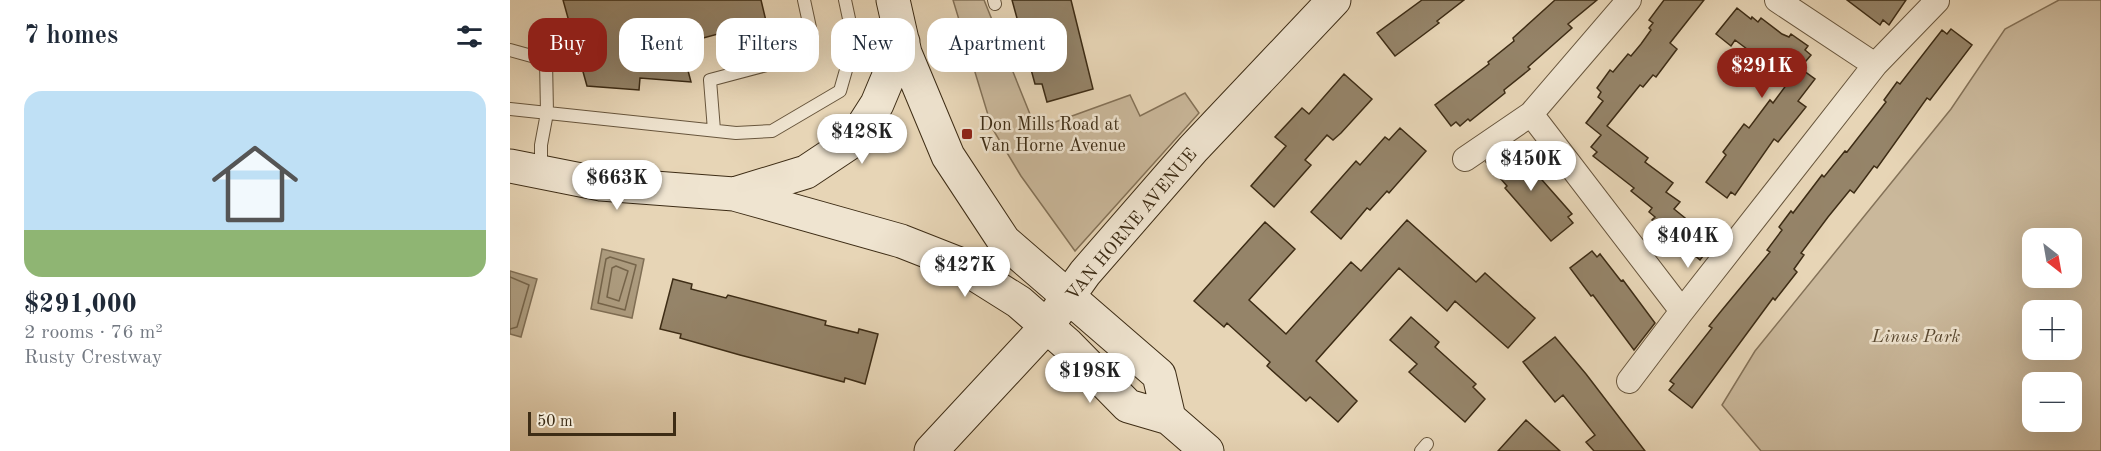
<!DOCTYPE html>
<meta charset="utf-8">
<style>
body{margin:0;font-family:"Old Standard TT",serif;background:#f6f6f7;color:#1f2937;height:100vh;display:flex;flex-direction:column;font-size:22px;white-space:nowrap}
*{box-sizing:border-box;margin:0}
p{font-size:20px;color:#747a83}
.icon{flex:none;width:33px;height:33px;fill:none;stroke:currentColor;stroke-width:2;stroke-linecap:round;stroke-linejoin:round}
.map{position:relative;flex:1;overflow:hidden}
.panel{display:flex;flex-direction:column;background:#fff;width:510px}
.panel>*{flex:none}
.hud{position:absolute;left:18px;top:18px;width:570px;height:54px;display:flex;gap:12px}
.needle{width:39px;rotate:149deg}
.buttons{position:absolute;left:1512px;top:228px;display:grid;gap:12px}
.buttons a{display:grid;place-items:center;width:60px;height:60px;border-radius:12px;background:#fff;box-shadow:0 6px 24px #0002;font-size:30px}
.scale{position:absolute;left:18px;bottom:15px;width:148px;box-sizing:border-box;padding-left:6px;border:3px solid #3d2c15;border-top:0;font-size:16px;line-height:21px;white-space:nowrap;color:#3d2c15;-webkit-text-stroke:4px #efe4d0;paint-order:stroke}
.price{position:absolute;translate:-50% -51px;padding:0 14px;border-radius:21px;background:#fff;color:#222;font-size:20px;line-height:39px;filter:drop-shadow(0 2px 3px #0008)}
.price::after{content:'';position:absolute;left:50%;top:36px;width:18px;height:14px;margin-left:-9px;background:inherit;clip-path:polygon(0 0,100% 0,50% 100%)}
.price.current{background:#8f2418;color:#fff}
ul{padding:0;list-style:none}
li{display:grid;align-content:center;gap:12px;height:318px;padding:0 24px}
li+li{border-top:2px solid #e0e1e3}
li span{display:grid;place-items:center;height:186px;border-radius:18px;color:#555}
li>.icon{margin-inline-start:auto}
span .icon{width:108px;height:108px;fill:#fffc;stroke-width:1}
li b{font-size:26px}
h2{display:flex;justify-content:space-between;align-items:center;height:72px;padding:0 24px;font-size:26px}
.chip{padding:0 21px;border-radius:18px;background:#fff;box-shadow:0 6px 24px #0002;font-size:21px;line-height:54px}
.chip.current{background:#8f2418;color:#fff}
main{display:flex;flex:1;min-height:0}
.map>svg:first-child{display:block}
.green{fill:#cab89b;stroke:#847258;stroke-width:1.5;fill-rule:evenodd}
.water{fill:#ad9c7f;stroke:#806f55;stroke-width:1.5}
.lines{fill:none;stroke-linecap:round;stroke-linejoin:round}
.shore{stroke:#75644a;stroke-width:1.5}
.building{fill:#958469;stroke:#3d2c15;stroke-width:1.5}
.lane-casing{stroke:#68563d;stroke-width:14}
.street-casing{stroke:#68563d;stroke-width:26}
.secondary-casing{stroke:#3d2c15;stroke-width:35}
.lane{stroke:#efe4d0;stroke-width:12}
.street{stroke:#efe4d0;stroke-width:24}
.secondary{stroke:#efe4d0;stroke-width:33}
.poi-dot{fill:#8f2418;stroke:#efe4d0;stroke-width:2}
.labels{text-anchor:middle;stroke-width:5;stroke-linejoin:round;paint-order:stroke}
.poi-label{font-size:18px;fill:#3d2c15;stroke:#efe4d0;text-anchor:start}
.street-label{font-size:18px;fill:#3d2c15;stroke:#efe4d0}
.park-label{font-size:18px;font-style:italic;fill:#594830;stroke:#efe4d0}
</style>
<main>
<section class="panel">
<h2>7 homes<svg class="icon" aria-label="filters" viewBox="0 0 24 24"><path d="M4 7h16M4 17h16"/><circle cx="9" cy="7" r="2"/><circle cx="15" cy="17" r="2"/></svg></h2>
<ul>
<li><span style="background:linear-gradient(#bfe0f5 75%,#8fb573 0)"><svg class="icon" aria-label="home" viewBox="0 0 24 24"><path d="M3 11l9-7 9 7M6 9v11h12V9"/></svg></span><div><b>$291,000</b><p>2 rooms · 76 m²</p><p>Rusty Crestway</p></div></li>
</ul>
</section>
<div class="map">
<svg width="1591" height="451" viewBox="0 0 1591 451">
<rect width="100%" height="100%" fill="#e7d5b6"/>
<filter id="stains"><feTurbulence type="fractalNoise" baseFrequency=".00333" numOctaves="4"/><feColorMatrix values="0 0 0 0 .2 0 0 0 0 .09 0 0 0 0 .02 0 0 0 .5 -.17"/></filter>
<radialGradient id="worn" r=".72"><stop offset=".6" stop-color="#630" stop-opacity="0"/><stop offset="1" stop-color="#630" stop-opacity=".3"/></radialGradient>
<!-- green -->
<path class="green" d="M443,0H474L526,129L620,95L630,116L675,93L689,113L565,251L511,176L482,128Z
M1549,0H1591V451H1251L1212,405L1245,351L1441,109L1495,29ZM1562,238V278H1522V238ZM1562,310V350H1522V310ZM1562,382V422H1522V382Z"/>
<!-- water -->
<path class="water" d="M92,249L134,259L122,318L81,309Z
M0,271L27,279L11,337L0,334Z"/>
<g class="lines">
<!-- shore -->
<path class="shore" d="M100,257L126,265L115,310L88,303L96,259Z
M106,266L118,271L109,301L97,297L102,268Z
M0,277L19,285L7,327L0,329"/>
</g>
<!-- building -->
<path class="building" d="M53,0H251L256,21L171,44L181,82L130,78L129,90L77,86Z
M502,0H561L583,89L537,102L532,84H525Z
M912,0H954L927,21L929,23L885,56L867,33Z
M1045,0H1087L1058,24L1062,28L1018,67L1020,69L994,90L995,93L960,121L958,119L950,126L946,122L941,126L925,105L979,64L978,62L1004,41L1003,38Z
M1154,0H1194L1160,43L1167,49L1146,77L1143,75L1133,87L1130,85L1097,126L1138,158L1135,162L1163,183L1156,192L1170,202L1164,209L1190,230L1193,227L1207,238L1190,260L1184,255L1181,259L1168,248L1165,251L1150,239L1153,235L1147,230L1150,227L1142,220L1145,217L1139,212L1142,208L1121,191L1124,188L1083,156L1087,152L1081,147L1091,135L1076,123L1093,101L1088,97L1091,92L1087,88L1100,70L1103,72L1118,54L1121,56L1131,44L1141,30L1139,28L1143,23L1139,20Z
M1337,0H1396L1379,25L1373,20L1370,25Z
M1227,8L1241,19L1242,17L1248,22L1251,18L1272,34L1279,37L1281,34L1298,46L1295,50L1301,55L1290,68L1305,79L1288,101L1296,107L1268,142L1264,139L1225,195L1221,192L1217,198L1196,182L1216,155L1213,152L1234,124L1239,128L1260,100L1263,103L1283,76L1257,56L1253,61L1225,40L1221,46L1206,34Z
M1441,29L1462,45L1420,100L1417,98L1367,168L1364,166L1344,193L1340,190L1318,217L1291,253L1294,255L1284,269L1287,272L1265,300L1263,298L1182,408L1159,390L1164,384L1160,381L1202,328L1199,326L1212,310L1260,252L1257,250L1272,230L1269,227L1281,211L1283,213L1312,175L1314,177L1335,151L1337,152L1376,102L1374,100L1387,82L1390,84L1432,30L1437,34Z
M834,74L862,99L831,133L823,140L817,135L795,160L801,165L764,207L741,186L776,146L765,137L792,108L799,114Z
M890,128L916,151L879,193L877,191L860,210L857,208L831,239L801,212L846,161L850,165L875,137L879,140Z
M1001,145L1003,148L1006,145L1019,160L1017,163L1062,214L1058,217L1063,223L1041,241L995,188L997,186L976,162Z
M897,220L966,282L975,273L1025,318L998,348L945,301L937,311L889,268L806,361L847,401L828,422L800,397L796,401L757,366L760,362L717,323L714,327L684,301L755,222L785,249L739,300L776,334L841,262L851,271Z
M1082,251L1087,257L1090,254L1111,281L1113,280L1145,323L1124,350L1083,295L1081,296L1060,268Z
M163,279L182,284L181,289L216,298L218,295L316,321L315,325L348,333L349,329L368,334L355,384L335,378L334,382L230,355L170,338L171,334L150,329Z
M901,317L929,342L925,347L966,384L963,387L975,399L955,422L899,372L907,364L880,340Z
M1045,337L1076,374L1135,451H1084L1076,442L1085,435L1053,395L1045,402L1028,381L1013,362Z
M1016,420L1050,451H988Z"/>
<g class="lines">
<!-- lane casing -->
<g class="lane-casing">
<path id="lane" d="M484,0L485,4
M0,50L36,60L37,113L31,145V170
M0,109L226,133L262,131L330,91L344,42L335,0
M204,130L200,80L279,59L295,50L302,37L294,0
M911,451L917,444"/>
</g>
<!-- street casing -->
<g class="street-casing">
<path id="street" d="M1119,0L1021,114L1172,311L1365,65L1267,0
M1365,65L1427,1
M955,159L1021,114
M1119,381L1172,311"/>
</g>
<!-- secondary casing -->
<g class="secondary-casing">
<path id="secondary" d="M383,0L395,53L438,156L494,241L649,375L659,418
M0,166L91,184L224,194L391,241L447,263L509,302L558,345L618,406L659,418L697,451
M224,194L296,172L344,140L367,104L393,42
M421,451L537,326L575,273L683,149L824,0"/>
</g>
<!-- lane -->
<use href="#lane" class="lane"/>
<!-- street -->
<use href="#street" class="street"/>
<!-- secondary -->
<use href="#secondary" class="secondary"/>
</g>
<!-- markers -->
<rect class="poi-dot" x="451" y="128" width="12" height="12" rx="3"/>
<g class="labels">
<!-- poi labels -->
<g class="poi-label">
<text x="469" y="130">Don Mills Road at<tspan x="469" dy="21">Van Horne Avenue</tspan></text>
</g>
<!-- street labels -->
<g class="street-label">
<text transform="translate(621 224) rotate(-50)" y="6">VAN HORNE AVENUE</text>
</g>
<!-- park labels -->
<g class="park-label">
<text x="1406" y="342">Linus Park</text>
</g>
</g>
<rect width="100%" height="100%" filter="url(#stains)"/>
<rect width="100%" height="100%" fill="url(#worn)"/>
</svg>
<div class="buttons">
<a><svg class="needle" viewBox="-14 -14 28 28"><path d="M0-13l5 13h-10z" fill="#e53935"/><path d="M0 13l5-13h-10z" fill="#747a83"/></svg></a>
<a>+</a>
<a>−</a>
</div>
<div class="scale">50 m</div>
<b class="price current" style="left:1252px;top:99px">$291K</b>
<b class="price" style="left:352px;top:165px">$428K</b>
<b class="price" style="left:1021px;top:192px">$450K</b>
<b class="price" style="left:107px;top:211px">$663K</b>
<b class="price" style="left:1178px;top:269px">$404K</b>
<b class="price" style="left:455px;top:298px">$427K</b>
<b class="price" style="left:580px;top:404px">$198K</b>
<div class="hud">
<a class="chip current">Buy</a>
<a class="chip">Rent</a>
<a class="chip">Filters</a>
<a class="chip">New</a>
<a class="chip">Apartment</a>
</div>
</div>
</main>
